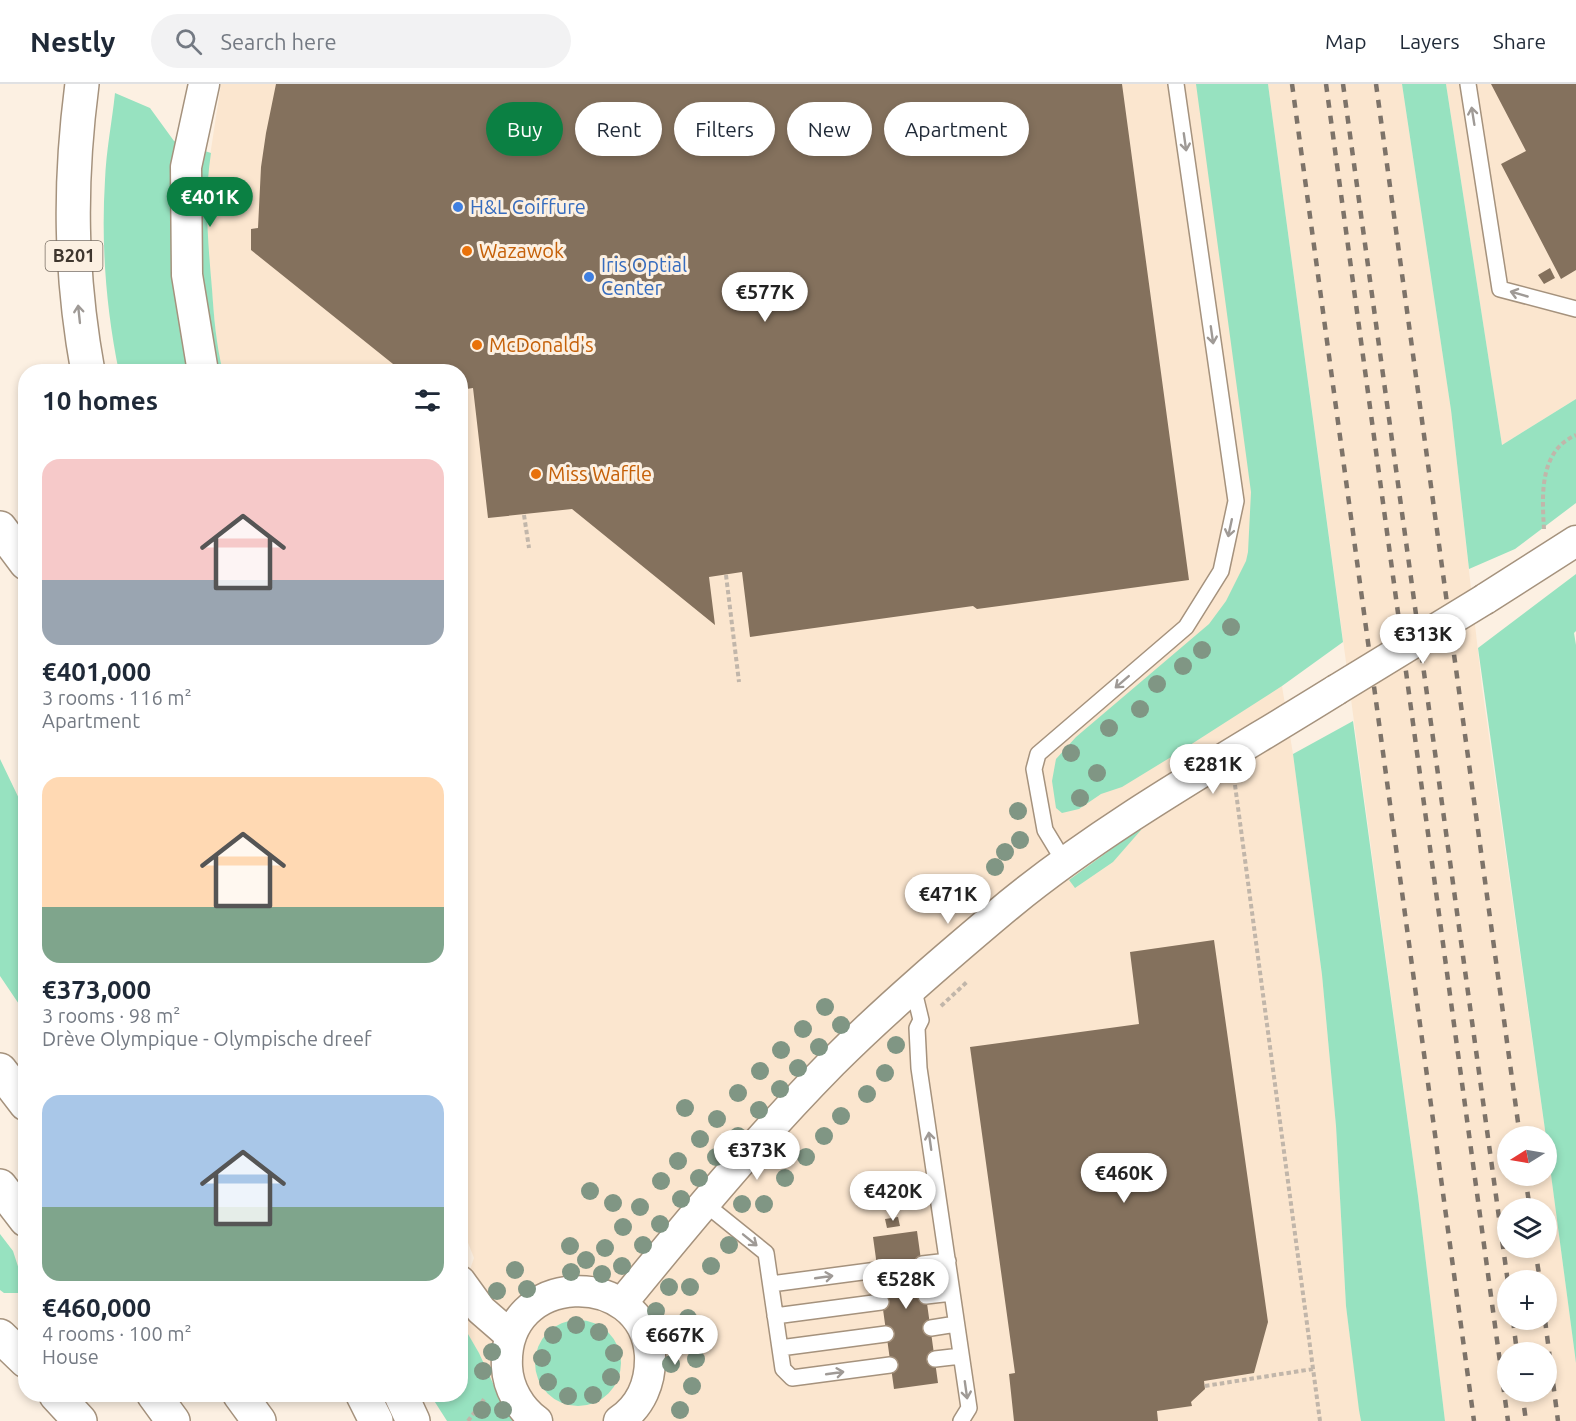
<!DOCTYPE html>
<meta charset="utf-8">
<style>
body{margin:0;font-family:Ubuntu,sans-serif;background:#f2f2f3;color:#1f2937;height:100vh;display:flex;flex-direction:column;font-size:22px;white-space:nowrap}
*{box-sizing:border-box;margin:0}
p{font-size:20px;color:#747a83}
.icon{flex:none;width:33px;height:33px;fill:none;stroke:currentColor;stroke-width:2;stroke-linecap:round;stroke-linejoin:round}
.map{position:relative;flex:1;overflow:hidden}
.sheet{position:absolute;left:18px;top:280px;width:450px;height:1038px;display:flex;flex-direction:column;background:#fff;border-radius:24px;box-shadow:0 3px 9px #0003}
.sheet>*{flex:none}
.hud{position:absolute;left:486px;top:18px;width:570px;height:54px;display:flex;gap:12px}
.needle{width:39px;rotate:259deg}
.fabs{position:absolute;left:1497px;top:1042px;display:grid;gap:12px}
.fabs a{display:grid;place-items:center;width:60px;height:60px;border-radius:50%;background:#fff;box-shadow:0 3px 9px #0003;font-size:30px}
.price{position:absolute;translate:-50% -51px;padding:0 14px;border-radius:21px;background:#fff;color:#222;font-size:20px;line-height:39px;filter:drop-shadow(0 2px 3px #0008)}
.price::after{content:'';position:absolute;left:50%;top:36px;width:18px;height:14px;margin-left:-9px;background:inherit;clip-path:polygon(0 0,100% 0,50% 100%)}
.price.current{background:#0b8043;color:#fff}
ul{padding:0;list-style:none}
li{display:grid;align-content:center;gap:12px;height:318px;padding:0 24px}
li span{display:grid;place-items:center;height:186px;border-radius:18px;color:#555}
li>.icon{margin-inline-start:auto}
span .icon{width:108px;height:108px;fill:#fffc;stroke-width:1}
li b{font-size:26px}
h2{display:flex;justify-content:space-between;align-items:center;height:72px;padding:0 24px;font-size:26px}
.pill{padding:0 21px;border-radius:27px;background:#fff;box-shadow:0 3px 9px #0003;font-size:21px;line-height:54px}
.pill.current{background:#0b8043;color:#fff}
header{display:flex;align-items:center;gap:36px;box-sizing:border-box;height:84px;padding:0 30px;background:#fff;border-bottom:2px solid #e0e1e3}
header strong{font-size:28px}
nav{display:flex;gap:33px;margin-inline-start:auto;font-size:21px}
.search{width:420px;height:54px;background:#f2f2f3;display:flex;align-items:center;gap:15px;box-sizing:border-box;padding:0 21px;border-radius:33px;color:#747a83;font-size:22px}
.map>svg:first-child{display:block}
.built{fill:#fbe6cf;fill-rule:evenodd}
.green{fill:#97e2c0}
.building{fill:#84715d}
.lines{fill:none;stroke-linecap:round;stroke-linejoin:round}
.lane-casing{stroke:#a5927d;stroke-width:18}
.street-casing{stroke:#a5927d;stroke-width:33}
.highway-casing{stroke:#a5927d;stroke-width:36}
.path{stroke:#c1b6aa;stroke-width:4;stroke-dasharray:4.5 3;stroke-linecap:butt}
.lane{stroke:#fff;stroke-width:15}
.street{stroke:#fff;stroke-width:30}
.highway{stroke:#fff;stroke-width:33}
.rail{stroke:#7d7369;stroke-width:4.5;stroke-dasharray:8 8;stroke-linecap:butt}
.street-bridge-casing{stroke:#a5927d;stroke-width:33;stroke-linecap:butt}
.street-bridge{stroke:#fff;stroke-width:30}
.tree{fill:#809684}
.oneway{stroke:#9f9a96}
.shop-dot{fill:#3f7fe0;stroke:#fcf0e2;stroke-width:2}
.food-dot{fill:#e8710a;stroke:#fcf0e2;stroke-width:2}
.labels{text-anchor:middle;stroke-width:6;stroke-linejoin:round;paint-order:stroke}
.shield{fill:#fcf0e2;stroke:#786e64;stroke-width:1.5}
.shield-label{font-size:18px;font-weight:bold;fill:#3f362e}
.shop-label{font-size:20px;fill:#366cbe;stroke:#fcf0e2;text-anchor:start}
.food-label{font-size:20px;fill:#c56008;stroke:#fcf0e2;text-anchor:start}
</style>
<header>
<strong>Nestly</strong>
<div class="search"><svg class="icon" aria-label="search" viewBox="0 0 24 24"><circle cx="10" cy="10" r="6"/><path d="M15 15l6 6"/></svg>Search here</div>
<nav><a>Map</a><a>Layers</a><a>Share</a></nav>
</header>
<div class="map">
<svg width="1576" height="1337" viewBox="0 0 1576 1337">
<rect width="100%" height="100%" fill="#fcf0e2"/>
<!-- built -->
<path class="built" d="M221,0H1231L1282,602L1293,670L1322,891L1336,1042L1346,1222L1361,1337H520L503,1321L479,1269L460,1238L461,1211L474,1174L460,1138V288H223L217,264L208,165V85Z
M1268,0H1402L1451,326L1482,603L1546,1053H1508V1092H1546L1547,1060L1576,1279V1337H1445L1418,1112ZM1508,1125H1546V1164H1508ZM1508,1197H1546V1236H1508ZM1508,1269H1546V1308H1508Z
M1446,0H1576V315L1502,361Z"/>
<!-- green -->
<path class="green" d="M1196,0H1268L1343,558L1282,602L1176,670L1122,703L1101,710L1079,725L1062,729L1056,724L1052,697L1056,675L1076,653L1209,540L1226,517L1246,477L1248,468L1251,408Z
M1402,0H1446L1502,361L1576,315V419L1515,465L1469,485L1451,326Z
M115,9L150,24L174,57L211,69C204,113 208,160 212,205C214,233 216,260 223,288H119C106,225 101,160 105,96C106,67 112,38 115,9Z
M1576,490V547L1574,549L1576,561V1279L1546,1053L1478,564Z
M1353,637L1418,1112L1445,1337H1361L1359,1326L1346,1222L1336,1042L1322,891L1293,670Z
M0,675L25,727V929L0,892Z
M1139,745L1141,746L1113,778L1075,804L1069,796Z
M0,1150L13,1167L25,1204V1209H4L0,1206Z
M535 1279a43 43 0 1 1 86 0a43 43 0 1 1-86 0Z
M461,1238L479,1269L503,1321L520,1337H447L433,1315L431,1311H460Z"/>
<!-- building -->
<path class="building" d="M276,0H1122L1189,496L977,525L973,522L750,553L742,488L709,493L715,541L572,425L488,434L473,304L460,306V288H403L251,166V145L258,144L261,83L266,49Z
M1491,0H1576V186L1561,195L1501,80L1526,67Z
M1550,184L1555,194L1544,200L1538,191Z
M1214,856L1268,1238L1254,1289L1204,1297L1205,1305L1191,1318L1192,1322L1157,1327L1158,1337H1014L1009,1290L1015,1289L970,963L1139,940L1130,868Z
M898,1133L900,1142L887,1144L885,1135Z
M917,1147L938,1299L894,1305L873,1153Z"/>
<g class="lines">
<!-- lane casing -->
<g class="lane-casing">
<path id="lane" d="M1468,0L1500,205L1576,225
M1065,779L1045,746L1034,685L1038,670L1186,543L1221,487L1236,417L1176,0
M913,903L921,936L917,944L919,984L969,1324L961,1337
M704,1119L766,1169L783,1285L792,1294L890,1281
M922,1180L948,1177
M771,1200L877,1186
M926,1212L952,1209
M775,1232L881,1218
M931,1244L956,1240
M780,1264L886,1250
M935,1275L961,1272"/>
</g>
<!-- street casing -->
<g class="street-casing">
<path id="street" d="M203,288L187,191L186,83L204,0
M1485,515L1576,457
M460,1197L481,1226L511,1252
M622,1219C689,1137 757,1055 832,979C888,923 949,871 1010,820C1109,739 1227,674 1336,606
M537,1337C520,1325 508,1304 507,1283C502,1185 644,1183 650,1271C651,1298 641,1322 619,1337"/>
</g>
<!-- highway casing -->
<g class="highway-casing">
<path id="highway" d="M82,0C69,100 70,189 88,288
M0,444L26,479
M0,986L26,1020
M0,1102L26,1136
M0,1252L26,1277
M56,1311L80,1337
M154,1311L173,1337
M240,1311L259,1337
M363,1311L376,1337
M401,1311L413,1337"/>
</g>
<!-- path -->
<path class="path" d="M524,431L529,464
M1544,445C1542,411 1539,367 1576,351
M726,491L739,598
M1235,701L1320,1337
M941,922L968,897
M1205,1302L1313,1285
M468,1337L485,1314"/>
<!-- lane -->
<use href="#lane" class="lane"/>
<!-- street -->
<use href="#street" class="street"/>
<!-- highway -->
<use href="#highway" class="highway"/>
<!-- rail -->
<path class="rail" d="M1292,0L1474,1337
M1326,0L1508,1337
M1343,0L1508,1199
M1376,0L1520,1053
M1525,1092L1530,1125
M1535,1164L1540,1197
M1513,1236L1517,1269
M1545,1236L1558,1337
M1522,1308L1526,1337"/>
<!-- street-bridge casing -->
<g class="street-bridge-casing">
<path id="street-bridge" d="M1336,606L1485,515"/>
</g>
<!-- street-bridge -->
<use href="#street-bridge" class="street-bridge"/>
</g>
<!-- trees -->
<g class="tree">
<circle cx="1231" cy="543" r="9"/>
<circle cx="1202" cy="566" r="9"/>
<circle cx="1183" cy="582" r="9"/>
<circle cx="1157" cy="600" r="9"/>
<circle cx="1140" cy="625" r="9"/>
<circle cx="1109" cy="644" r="9"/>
<circle cx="1071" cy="669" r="9"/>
<circle cx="1097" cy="689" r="9"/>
<circle cx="1080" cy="714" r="9"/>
<circle cx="1018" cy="727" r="9"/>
<circle cx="1020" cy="756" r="9"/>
<circle cx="1005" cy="768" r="9"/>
<circle cx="995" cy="783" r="9"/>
<circle cx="825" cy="923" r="9"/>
<circle cx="841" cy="941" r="9"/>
<circle cx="803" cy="945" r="9"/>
<circle cx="896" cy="961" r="9"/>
<circle cx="819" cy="963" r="9"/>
<circle cx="781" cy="966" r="9"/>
<circle cx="798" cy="984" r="9"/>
<circle cx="760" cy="987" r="9"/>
<circle cx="885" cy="989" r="9"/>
<circle cx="780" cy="1005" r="9"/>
<circle cx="738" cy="1009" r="9"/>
<circle cx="867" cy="1010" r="9"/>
<circle cx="685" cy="1024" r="9"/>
<circle cx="759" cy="1026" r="9"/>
<circle cx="841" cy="1032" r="9"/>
<circle cx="717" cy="1035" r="9"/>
<circle cx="738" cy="1052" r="9"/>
<circle cx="824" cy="1052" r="9"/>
<circle cx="700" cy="1055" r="9"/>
<circle cx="716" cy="1073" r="9"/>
<circle cx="806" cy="1073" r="9"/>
<circle cx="678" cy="1077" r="9"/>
<circle cx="699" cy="1094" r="9"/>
<circle cx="785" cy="1094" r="9"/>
<circle cx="661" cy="1097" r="9"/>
<circle cx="590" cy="1107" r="9"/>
<circle cx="681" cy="1115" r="9"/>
<circle cx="613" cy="1119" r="9"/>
<circle cx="742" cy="1120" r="9"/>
<circle cx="764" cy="1120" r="9"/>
<circle cx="640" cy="1123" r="9"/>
<circle cx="660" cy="1140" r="9"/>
<circle cx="623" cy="1143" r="9"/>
<circle cx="643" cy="1161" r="9"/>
<circle cx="729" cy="1161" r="9"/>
<circle cx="570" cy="1162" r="9"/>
<circle cx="605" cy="1164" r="9"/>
<circle cx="586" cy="1176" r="9"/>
<circle cx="622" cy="1182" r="9"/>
<circle cx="711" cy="1182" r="9"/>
<circle cx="515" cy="1186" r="9"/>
<circle cx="571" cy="1188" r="9"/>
<circle cx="602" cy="1190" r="9"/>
<circle cx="669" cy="1203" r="9"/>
<circle cx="690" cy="1203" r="9"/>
<circle cx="527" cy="1205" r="9"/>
<circle cx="497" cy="1207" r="9"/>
<circle cx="656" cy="1227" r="9"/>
<circle cx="688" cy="1234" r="9"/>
<circle cx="576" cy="1241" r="9"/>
<circle cx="664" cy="1247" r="9"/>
<circle cx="599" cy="1248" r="9"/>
<circle cx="553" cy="1251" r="9"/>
<circle cx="696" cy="1254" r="9"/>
<circle cx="492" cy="1268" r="9"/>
<circle cx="614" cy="1269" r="9"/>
<circle cx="542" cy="1274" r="9"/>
<circle cx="696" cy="1275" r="9"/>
<circle cx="671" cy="1280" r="9"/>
<circle cx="483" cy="1287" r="9"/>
<circle cx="611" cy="1293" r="9"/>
<circle cx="548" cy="1298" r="9"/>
<circle cx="692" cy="1302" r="9"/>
<circle cx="593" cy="1311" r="9"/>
<circle cx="568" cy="1312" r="9"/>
<circle cx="482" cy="1326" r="9"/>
<circle cx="503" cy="1326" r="9"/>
<circle cx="680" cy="1326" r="9"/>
</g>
<!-- one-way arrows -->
<defs><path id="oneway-shaft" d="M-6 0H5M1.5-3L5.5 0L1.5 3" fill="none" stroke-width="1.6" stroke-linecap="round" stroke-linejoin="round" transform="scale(1.5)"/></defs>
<g class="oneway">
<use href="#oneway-shaft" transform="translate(1473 32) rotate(-99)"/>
<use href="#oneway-shaft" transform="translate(1185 58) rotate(82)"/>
<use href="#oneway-shaft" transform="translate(1519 210) rotate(-164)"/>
<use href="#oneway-shaft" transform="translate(79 230) rotate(-96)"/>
<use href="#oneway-shaft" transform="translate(1212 251) rotate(82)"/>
<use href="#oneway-shaft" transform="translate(1230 444) rotate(102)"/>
<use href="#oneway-shaft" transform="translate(1122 598) rotate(139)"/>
<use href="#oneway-shaft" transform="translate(930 1057) rotate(-98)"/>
<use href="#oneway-shaft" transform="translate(750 1156) rotate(39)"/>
<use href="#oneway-shaft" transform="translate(824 1193) rotate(-8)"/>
<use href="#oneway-shaft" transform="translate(835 1289) rotate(-8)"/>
<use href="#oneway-shaft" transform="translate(966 1306) rotate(82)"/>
</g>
<!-- markers -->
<g class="shop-dot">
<circle cx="458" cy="123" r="6"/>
<circle cx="589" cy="193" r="6"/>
</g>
<g class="food-dot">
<circle cx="467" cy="167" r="6"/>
<circle cx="477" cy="261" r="6"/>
<circle cx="536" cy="390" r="6"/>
</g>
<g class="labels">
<!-- shield labels -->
<rect class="shield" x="45.5" y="157" width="57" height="30" rx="4.5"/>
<g class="shield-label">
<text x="74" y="178">B201</text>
</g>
<!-- shop labels -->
<g class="shop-label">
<text x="470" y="130">H&amp;L Coiffure</text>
<text x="601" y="188">Iris Optial<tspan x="601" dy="23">Center</tspan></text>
</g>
<!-- food labels -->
<g class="food-label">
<text x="479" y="174">Wazawok</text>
<text x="489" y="268">McDonald's</text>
<text x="548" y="397">Miss Waffle</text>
</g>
</g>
</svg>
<div class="fabs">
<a><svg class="needle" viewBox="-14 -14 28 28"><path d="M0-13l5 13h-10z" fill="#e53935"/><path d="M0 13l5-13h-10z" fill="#747a83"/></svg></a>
<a><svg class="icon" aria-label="layers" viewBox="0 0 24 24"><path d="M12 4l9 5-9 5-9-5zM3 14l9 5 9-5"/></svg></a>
<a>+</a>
<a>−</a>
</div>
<b class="price current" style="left:210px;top:144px">€401K</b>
<b class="price" style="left:765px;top:239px">€577K</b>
<b class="price" style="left:1423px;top:581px">€313K</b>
<b class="price" style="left:1213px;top:711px">€281K</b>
<b class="price" style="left:948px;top:841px">€471K</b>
<b class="price" style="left:757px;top:1097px">€373K</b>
<b class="price" style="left:1124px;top:1120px">€460K</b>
<b class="price" style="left:893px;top:1138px">€420K</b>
<b class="price" style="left:906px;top:1226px">€528K</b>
<b class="price" style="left:675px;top:1282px">€667K</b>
<div class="hud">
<a class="pill current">Buy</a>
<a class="pill">Rent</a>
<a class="pill">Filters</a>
<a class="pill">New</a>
<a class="pill">Apartment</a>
</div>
<section class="sheet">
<h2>10 homes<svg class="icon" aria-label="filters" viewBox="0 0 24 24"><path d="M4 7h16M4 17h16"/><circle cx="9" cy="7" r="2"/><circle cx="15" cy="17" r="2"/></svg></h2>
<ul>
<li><span style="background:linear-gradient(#f6c9c9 65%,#9aa5b1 0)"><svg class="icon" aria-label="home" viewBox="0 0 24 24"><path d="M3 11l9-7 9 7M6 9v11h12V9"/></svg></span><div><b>€401,000</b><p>3 rooms · 116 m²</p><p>Apartment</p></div></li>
<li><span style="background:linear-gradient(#ffd9b3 70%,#7fa58c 0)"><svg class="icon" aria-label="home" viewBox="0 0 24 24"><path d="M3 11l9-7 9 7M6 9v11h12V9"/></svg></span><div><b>€373,000</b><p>3 rooms · 98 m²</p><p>Drève Olympique - Olympische dreef</p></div></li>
<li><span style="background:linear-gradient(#a9c7e8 60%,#7fa58c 0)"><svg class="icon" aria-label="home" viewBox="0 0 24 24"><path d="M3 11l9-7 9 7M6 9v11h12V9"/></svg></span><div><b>€460,000</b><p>4 rooms · 100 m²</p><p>House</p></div></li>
</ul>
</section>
</div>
